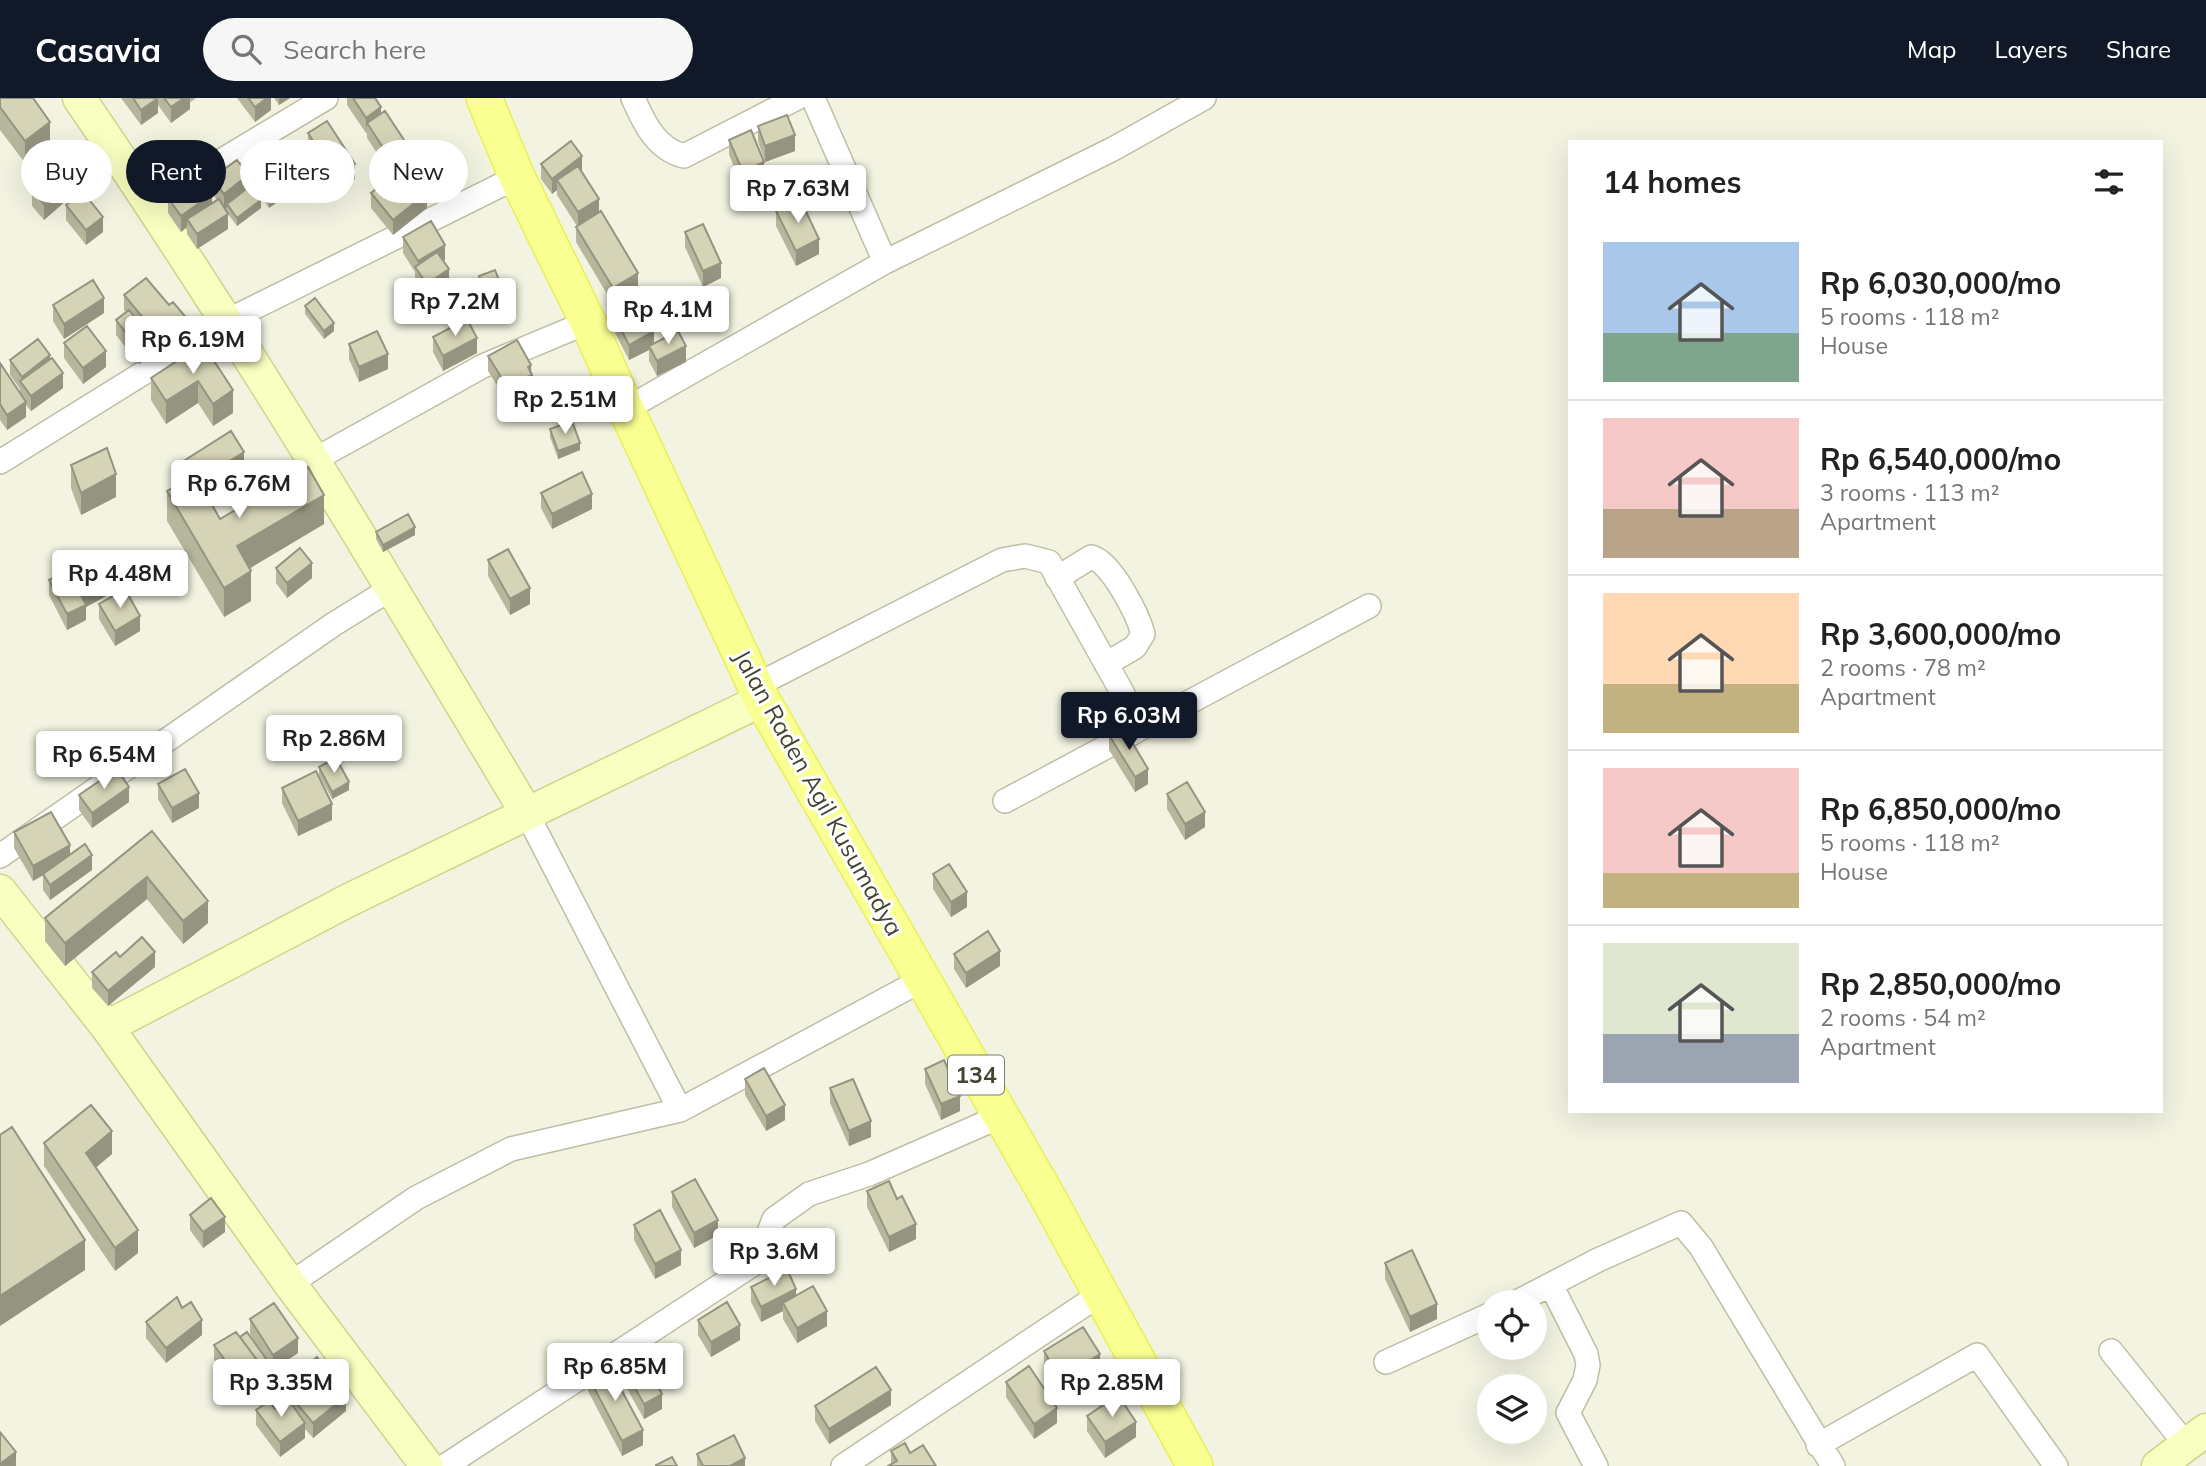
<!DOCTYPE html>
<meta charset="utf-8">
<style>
body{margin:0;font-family:Mulish,sans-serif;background:#f6f6f6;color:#222;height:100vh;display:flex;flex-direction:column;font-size:26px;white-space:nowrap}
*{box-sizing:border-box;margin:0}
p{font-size:23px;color:#767676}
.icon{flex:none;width:38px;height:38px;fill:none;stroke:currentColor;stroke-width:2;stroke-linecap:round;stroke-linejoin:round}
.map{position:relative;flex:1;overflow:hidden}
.panel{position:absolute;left:1568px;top:42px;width:595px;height:973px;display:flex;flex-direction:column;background:#fff;border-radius:0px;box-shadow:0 7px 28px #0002}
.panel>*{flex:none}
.banner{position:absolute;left:21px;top:42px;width:665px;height:63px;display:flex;gap:14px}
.fabs{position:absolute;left:1477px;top:1192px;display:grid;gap:14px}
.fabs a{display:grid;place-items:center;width:70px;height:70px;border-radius:50%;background:#fff;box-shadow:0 7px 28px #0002;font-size:35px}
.price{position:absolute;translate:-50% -60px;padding:0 16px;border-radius:7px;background:#fff;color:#222;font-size:23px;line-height:46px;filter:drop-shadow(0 2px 4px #0008)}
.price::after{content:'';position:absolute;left:50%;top:42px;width:21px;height:16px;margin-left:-10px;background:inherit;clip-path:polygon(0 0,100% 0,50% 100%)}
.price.on{background:#111827;color:#fff}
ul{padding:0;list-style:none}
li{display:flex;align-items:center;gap:21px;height:175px;padding:0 35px}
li+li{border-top:2px solid #e0e0e0}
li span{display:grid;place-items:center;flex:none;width:196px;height:140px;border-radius:0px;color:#555}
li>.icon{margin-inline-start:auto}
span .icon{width:84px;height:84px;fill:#fffc;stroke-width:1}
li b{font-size:30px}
h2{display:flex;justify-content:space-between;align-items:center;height:84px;padding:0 35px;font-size:30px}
.pill{padding:0 24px;border-radius:32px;background:#fff;box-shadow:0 7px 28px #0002;font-size:24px;line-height:63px}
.pill.on{background:#111827;color:#fff}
header{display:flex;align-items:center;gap:42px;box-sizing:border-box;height:98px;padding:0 35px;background:#111827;color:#fff}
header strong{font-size:33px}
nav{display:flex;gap:38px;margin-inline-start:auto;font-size:24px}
.search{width:490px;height:63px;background:#f6f6f6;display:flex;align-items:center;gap:18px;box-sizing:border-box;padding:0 24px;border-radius:38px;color:#767676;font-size:26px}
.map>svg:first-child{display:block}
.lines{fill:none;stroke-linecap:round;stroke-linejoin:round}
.minor-casing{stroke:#bfbea4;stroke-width:26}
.secondary-casing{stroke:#cfd48b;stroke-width:35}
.primary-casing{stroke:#e9ef55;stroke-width:38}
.minor{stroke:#fff;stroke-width:23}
.secondary{stroke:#f9ffc1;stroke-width:32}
.primary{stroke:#f9ff90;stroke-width:35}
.wall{fill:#b7b69d}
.shaded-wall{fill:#959480}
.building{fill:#d5d4b7;stroke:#959480;stroke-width:2}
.labels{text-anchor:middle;stroke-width:6;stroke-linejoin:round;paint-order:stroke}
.shield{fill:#fff;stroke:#7d7c70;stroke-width:2}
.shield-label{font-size:23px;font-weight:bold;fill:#454432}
.street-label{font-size:24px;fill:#454432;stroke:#fff}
</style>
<header>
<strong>Casavia</strong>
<div class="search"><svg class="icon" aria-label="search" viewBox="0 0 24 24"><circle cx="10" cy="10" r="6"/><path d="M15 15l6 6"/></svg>Search here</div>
<nav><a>Map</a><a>Layers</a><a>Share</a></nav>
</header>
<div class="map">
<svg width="2206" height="1368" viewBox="0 0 2206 1368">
<rect width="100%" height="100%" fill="#f3f3e2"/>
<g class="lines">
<!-- minor casing -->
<g class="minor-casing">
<path id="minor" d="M633,0C644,25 656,51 684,58L797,0
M813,0L885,164
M151,105L326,0
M626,311L885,164L1113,51L1204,0
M314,362L483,268L588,224
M0,364L227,223L517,79
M1057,480L1091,459C1111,463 1138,517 1143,536L1135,549L1106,566
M755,588L1002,462L1025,458L1049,464L1122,594L1139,631L1369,508
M1005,703L1136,633
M526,714L680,1012
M0,758L334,526L392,490
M290,1186L416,1100L511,1051L680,1012L922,882
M1551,1187L1586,1256L1588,1267L1585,1282L1568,1315L1596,1368
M1517,1204L1598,1162L1681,1125L1701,1149L1833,1368
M2111,1253L2187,1348
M1386,1264L1489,1217
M1818,1347L1977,1257L2056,1368
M445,1368L758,1163L774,1121L809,1096L869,1076L999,1019
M843,1368L1099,1197"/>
</g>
<!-- secondary casing -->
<g class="secondary-casing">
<path id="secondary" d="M79,0C238,232 382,473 526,714
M0,793L107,929L349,802L762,602
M107,929L290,1186L427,1368
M2158,1368L2206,1332"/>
</g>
<!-- primary casing -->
<g class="primary-casing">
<path id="primary" d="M484,0L517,79L588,224L626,311L762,602L1046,1096L1195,1368"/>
</g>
<!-- minor -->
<use href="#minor" class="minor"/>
<!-- secondary -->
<use href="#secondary" class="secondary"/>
<!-- primary -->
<use href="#primary" class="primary"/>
</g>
<!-- wall -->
<path class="wall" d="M0,0L50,47L25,65L0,32Z
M121,0H196L191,4L190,3V11L171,25L158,7V15L141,27Z
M237,0H271V12L255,24Z
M274,0H290L279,7Z
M347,0H375L381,15L406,60L388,72L367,40V35H366L347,7Z
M758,28L795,53L765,64L758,43Z
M308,35L355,81L336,94L308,50Z
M729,42L764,79L743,89L729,57Z
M541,66L582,74L599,114L638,190L613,206L576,144V129L577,128L557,97V92L552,96L541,81Z
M251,69L283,100L269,110L251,84Z
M212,80L248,89L261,110L237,128L228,116V131L197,151L187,136V129L181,134L168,115V100L212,106L217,102L212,95Z
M32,92L67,102L44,122L32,108Z
M371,95L427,110L393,137L371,110Z
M66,107L103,134L86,147L66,122Z
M776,113L819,156L796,168L776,128Z
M685,134L721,180L703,189L685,149Z
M403,139L445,162L443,163L449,187L427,202L415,184V174L403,155Z
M479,178L508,220L492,226L479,193Z
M124,197L189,238L164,260L152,246V256L139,266L116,237V222L126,214L124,212Z
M53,207L104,215L64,241L53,223Z
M305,208L334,233L324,241L305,216Z
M613,216L654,245L686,264L657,278L649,263V252L629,262L613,231Z
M433,239L477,255L443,273L433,254Z
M64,245L106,269L83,286L64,260Z
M203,246L233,315L213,328L198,305L166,326L151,302V280Z
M349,246L388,271L359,284L349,261Z
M488,258L531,274L532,292L508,305L488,273Z
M50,261L63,290L31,313L26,307V319L7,332L0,322V265L20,295V291L10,277V262Z
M550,331L580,352L558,361L550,339Z
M182,364L244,370L205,395L220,421L324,426L250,470L251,503L224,519L167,423V393L184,383L182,379Z
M71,367L116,399L81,417L71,390Z
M541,395L592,411L552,431L541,410Z
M376,434L415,437L383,454L376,441Z
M488,462L530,506L510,517L488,478Z
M276,470L312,480L287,500L276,485Z
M49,482L108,497L86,509V522L67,532L49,497Z
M99,506L140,533L115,548L99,521Z
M1109,637L1148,686L1135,694L1109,652Z
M319,669L349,692L332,701L319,677Z
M158,686L199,710L172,725L158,701Z
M282,690L332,722L298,738L282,705Z
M1167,696L1205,729L1185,742L1167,711Z
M79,697L129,704L92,730L79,712Z
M152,733L208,825L183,846L147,801L65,868L45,843V820Z
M14,734L70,757L92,772L50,802L43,792V777L33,783L14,750Z
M933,776L967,809L951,819L933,791Z
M954,856L1000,868L966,890L954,871Z
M120,859L155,869L108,908L92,890V874Z
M925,971L960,1013L941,1022L925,986Z
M745,981L785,1022L766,1033L745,997Z
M830,990L871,1039L849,1048L830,1005Z
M44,1045L112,1056L95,1070L138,1155L115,1173L44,1068Z
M867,1093L916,1141L889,1154L867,1109Z
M672,1094L718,1137L694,1150L672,1109Z
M190,1117L225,1134L203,1150L190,1132Z
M634,1127L681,1167L655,1181L634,1142Z
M1385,1165L1437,1221L1410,1234L1385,1181Z
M751,1189L796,1197L827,1228L797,1245L783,1221V1213L761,1224L751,1204Z
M182,1210L202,1237L166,1265L146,1240V1224Z
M250,1221L298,1255L273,1272L267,1263V1270L236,1292L214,1262V1247L240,1239L266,1261L250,1236Z
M698,1222L740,1242L711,1259L698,1237Z
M1044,1253L1100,1272L1060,1296L1044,1268Z
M626,1274L662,1311L644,1321L626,1289Z
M588,1278L643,1347L622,1358L588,1293Z
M1006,1284L1057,1325L1034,1341L1006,1299Z
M282,1288L346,1313L313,1340L305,1331V1340L280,1359L256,1327V1312L275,1311L283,1305L282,1303Z
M891,1307L829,1346L815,1323V1308Z
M1087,1318L1136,1339L1105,1360L1087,1333Z
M891,1353L910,1355L891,1366Z
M697,1356L745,1368H697Z"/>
<!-- shaded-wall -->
<path class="shaded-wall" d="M158,0V15L141,27V12Z
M184,0H190V11L171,25V9Z
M267,0H271V12L255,24V9Z
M279,0H290L279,7Z
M381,9V25H367L366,35V20Z
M50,24V47L25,65V43Z
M795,37V53L765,64V48Z
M406,45V60L388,72V57Z
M582,58V73L557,82V92L552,96V81Z
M764,64V79L743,89V74Z
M355,66V81L336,94V78Z
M248,77V93L227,106V109L224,111V96Z
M283,85V100L269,110V95Z
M67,86V102L44,122V106Z
M427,95V110L393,137V122Z
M212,96V111L187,121V129L181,134V118Z
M599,101V116L578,129V114Z
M261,102V110L237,128V120Z
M228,116V131L197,151V136Z
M103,119V134L86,147V132Z
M819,141V156L796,168V153Z
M445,147V162L420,177L418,173V163Z
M721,165V180L703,189V173Z
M449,171V187L427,202V186Z
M638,175V190L613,206V190Z
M104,200V215L64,241V226Z
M508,205V220L492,226V211Z
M189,223V238L164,260V245Z
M334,225V233L324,241V233Z
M654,233V249L649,248V252L629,262V247Z
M477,240V255L443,273V258Z
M152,241V256L139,266V251Z
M686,248V264L657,278V263Z
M106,253V269L83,286V270Z
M388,256V271L359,284V269Z
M50,257V272L22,286V279Z
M531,267L532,292L508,305V290Z
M63,275V290L31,313V298Z
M198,283V305L166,326V303Z
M233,292V315L213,328V306Z
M26,304V319L7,332V317Z
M580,345V352L558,361V353Z
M244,354V370L195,401V385Z
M116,376V399L81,417V395Z
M592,396V411L552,431V416Z
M324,397V426L237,478V448Z
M415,429V437L383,454V447Z
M312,465V480L287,500V485Z
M251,473V503L224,519V490Z
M108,482V497L86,509V522L67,532V516L81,497Z
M530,490V506L510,517V501Z
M140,518V533L115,548V533Z
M1148,671V686L1135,694V679Z
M349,684V692L332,701V694Z
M129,689V704L92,730V715Z
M199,695V710L172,725V710Z
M332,706V722L298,738V723Z
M1205,714V729L1185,742V726Z
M70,747V762L33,783V768Z
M92,757V772L50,802V787Z
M147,779V801L65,868V845Z
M967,794V809L951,819V804Z
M208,803V825L183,846V823Z
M1000,853V868L966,890V875Z
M155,854V869L108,908V893Z
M960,998V1013L941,1022V1006Z
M785,1007V1022L766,1033V1018Z
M871,1023V1039L849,1048V1033Z
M112,1033V1056L86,1078V1055Z
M225,1119V1134L203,1150V1134Z
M718,1122V1137L694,1150V1135Z
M916,1126V1141L889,1154V1139Z
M138,1132V1155L115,1173V1150Z
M85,1142V1172L0,1228V1198Z
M681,1152V1167L655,1181V1166Z
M796,1191V1207L783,1205V1213L761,1224V1209Z
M1437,1206V1221L1410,1234V1219Z
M827,1213V1228L797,1245V1230Z
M202,1222V1237L166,1265V1250Z
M740,1227V1242L711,1259V1244Z
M298,1240V1255L273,1272V1257Z
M1100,1256V1272L1060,1296V1281Z
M257,1262H267V1270L236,1292V1277Z
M891,1292V1307L829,1346V1331Z
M662,1296V1311L644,1321V1306Z
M346,1298V1313L313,1340V1325Z
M1057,1310V1325L1034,1341V1326Z
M1136,1324V1339L1105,1360V1344Z
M305,1325V1340L280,1359V1344Z
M643,1332V1347L622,1358V1343Z
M16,1354V1368H0V1366Z
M745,1360V1368H730Z"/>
<!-- building -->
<path class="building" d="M0,0H33L50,24L25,43L0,9Z
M133,0H158L141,12Z
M164,0H184L171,9Z
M248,0H267L255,9Z
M353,0H375L381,9L366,20Z
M385,13L406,45L388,57L367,25Z
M787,17L795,37L765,48L758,28Z
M327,23L355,66L336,78L308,35Z
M751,32L764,64L743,74L729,42Z
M571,43L582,58L552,81L541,66Z
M265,59L283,85L269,95L251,69Z
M237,62L248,77L224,96L212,80Z
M407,67L427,95L393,122L371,95Z
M578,68L599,101L578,114L557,82Z
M55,72L67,86L44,106L32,92Z
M198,78L212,96L181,118L168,100Z
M250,88L261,102L237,120L227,106Z
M83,94L103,119L86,132L66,107Z
M219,101L228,116L197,136L187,121Z
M800,101L819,141L796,153L776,113Z
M601,113L638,175L613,190L576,129Z
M431,123L445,147L418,163L403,139Z
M703,126L721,165L703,173L685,134Z
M437,154L449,171L427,186L415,169Z
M495,172L508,205L492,211L479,178Z
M146,180L169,207L173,204L189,223L164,245L124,197Z
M93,182L104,200L64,226L53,207Z
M315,200L334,225L324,233L305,208Z
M637,202L654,233L629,247L613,216Z
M129,212L152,241L139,251L116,222Z
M467,221L477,240L443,258L433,239Z
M87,228L106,253L83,270L64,245Z
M377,233L388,256L359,269L349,246Z
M678,233L686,248L657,263L649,248Z
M38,241L50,257L22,279L10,262Z
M517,242L531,267L528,269L532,277L508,290L488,258Z
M203,246L233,292L213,306L198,283L166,303L151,280Z
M52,260L63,275L31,298L20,283Z
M0,265L26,304L7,317L0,306Z
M572,323L580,345L558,353L550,331Z
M231,333L244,354L198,383L195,377L191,379L182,364Z
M107,350L116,376L81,395L71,367Z
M308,369L324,397L237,448L251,473L224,490L167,393L195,377L220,421Z
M582,374L592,396L552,416L541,395Z
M408,416L415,429L383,447L376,434Z
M300,450L312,465L287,485L276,470Z
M508,451L530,490L510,501L488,462Z
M95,458L108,482L81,497L86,507L67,516L49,482Z
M125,491L140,518L115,533L99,506Z
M1123,629L1148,671L1135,679L1109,637Z
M336,660L349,684L332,694L319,669Z
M117,671L129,689L92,715L79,697Z
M185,671L199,695L172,710L158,686Z
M316,673L332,706L298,723L282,690Z
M1187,684L1205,714L1185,726L1167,696Z
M51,714L70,747L33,768L14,734Z
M152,733L208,803L183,823L147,779L65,845L45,820Z
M85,746L92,757L50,787L43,776Z
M949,766L967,794L951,804L933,776Z
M988,833L1000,853L966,875L954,856Z
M142,839L155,854L108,893L92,874L116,854L120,859Z
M944,962L960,998L941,1006L925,971Z
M764,970L785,1007L766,1018L745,981Z
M853,981L871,1023L849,1033L830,990Z
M91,1007L112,1033L86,1055L138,1132L115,1150L44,1045Z
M12,1029L85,1142L0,1198V1037Z
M695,1081L718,1122L694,1135L672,1094Z
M889,1083L897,1101L902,1098L916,1126L889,1139L867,1093Z
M211,1100L225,1119L203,1134L190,1117Z
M660,1112L681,1152L655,1166L634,1127Z
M1412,1152L1437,1206L1410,1219L1385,1165Z
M787,1171L796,1191L761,1209L751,1189Z
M813,1188L827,1213L797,1230L783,1205Z
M177,1199L182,1210L191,1204L202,1222L166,1250L146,1224Z
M727,1204L740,1227L711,1244L698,1222Z
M274,1205L298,1240L273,1257L250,1221Z
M1083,1229L1100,1256L1060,1281L1044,1253Z
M236,1234L257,1262L236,1277L214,1247Z
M247,1234L267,1262L257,1270V1262L240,1239Z
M317,1259L346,1298L313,1325L282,1288Z
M645,1263L662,1296L644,1306L626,1274Z
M608,1267L643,1332L622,1343L588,1278Z
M1029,1268L1057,1310L1034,1326L1006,1284Z
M876,1269L891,1292L829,1331L815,1308Z
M1118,1297L1136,1324L1105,1344L1087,1318Z
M288,1301L305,1325L280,1344L256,1312L269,1303L275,1311Z
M0,1334L16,1354L0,1366Z
M734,1337L745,1360L730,1368H703L697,1356Z
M905,1345L910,1355L923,1347L936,1368H888L897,1363L891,1353Z
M672,1359L677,1368H656V1367Z"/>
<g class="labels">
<!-- shield labels -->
<rect class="shield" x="948" y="957.5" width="56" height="39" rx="5"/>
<g class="shield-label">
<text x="976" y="985">134</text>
</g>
<!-- street labels -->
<g class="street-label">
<text transform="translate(818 695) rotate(61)" y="8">Jalan Raden Agil Kusumadya</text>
</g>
</g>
</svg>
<div class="fabs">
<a><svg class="icon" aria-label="locate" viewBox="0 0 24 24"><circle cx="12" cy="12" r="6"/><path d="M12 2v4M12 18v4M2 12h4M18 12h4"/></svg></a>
<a><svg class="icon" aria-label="layers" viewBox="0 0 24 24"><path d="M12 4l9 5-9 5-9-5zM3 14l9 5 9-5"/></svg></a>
</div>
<b class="price" style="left:798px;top:127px">Rp 7.63M</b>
<b class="price" style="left:455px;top:240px">Rp 7.2M</b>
<b class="price" style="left:668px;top:248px">Rp 4.1M</b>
<b class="price" style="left:193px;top:278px">Rp 6.19M</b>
<b class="price" style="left:565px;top:338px">Rp 2.51M</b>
<b class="price" style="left:239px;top:422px">Rp 6.76M</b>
<b class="price" style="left:120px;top:512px">Rp 4.48M</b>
<b class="price on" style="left:1129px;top:654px">Rp 6.03M</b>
<b class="price" style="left:334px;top:677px">Rp 2.86M</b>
<b class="price" style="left:104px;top:693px">Rp 6.54M</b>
<b class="price" style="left:774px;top:1190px">Rp 3.6M</b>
<b class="price" style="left:615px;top:1305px">Rp 6.85M</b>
<b class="price" style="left:281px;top:1321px">Rp 3.35M</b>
<b class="price" style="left:1112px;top:1321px">Rp 2.85M</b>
<div class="banner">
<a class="pill">Buy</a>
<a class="pill on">Rent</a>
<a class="pill">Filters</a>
<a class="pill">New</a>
</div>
<section class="panel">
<h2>14 homes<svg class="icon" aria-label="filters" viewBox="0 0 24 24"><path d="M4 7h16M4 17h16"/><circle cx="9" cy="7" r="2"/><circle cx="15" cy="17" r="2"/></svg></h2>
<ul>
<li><span style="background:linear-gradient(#a9c7e8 65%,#7fa58c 0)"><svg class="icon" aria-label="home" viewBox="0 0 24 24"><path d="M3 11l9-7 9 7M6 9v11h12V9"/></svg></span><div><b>Rp 6,030,000/mo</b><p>5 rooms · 118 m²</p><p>House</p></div></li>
<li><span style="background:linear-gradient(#f6c9c9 65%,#b9a48a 0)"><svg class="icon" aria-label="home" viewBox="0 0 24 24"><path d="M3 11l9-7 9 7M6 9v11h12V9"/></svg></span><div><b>Rp 6,540,000/mo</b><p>3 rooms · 113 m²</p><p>Apartment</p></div></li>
<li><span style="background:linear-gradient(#ffd9b3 65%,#c2b280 0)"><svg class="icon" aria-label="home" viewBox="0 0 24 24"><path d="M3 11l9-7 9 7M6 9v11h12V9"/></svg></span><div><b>Rp 3,600,000/mo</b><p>2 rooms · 78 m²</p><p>Apartment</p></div></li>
<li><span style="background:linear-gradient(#f6c9c9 75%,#c2b280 0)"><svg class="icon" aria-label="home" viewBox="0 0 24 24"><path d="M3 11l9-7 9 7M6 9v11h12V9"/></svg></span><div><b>Rp 6,850,000/mo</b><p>5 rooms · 118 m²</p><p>House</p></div></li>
<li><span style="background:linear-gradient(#dfe7d0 65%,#9aa5b1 0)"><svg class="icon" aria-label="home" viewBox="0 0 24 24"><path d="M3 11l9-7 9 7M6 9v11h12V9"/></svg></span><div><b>Rp 2,850,000/mo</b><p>2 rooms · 54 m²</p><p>Apartment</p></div></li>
</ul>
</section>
</div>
